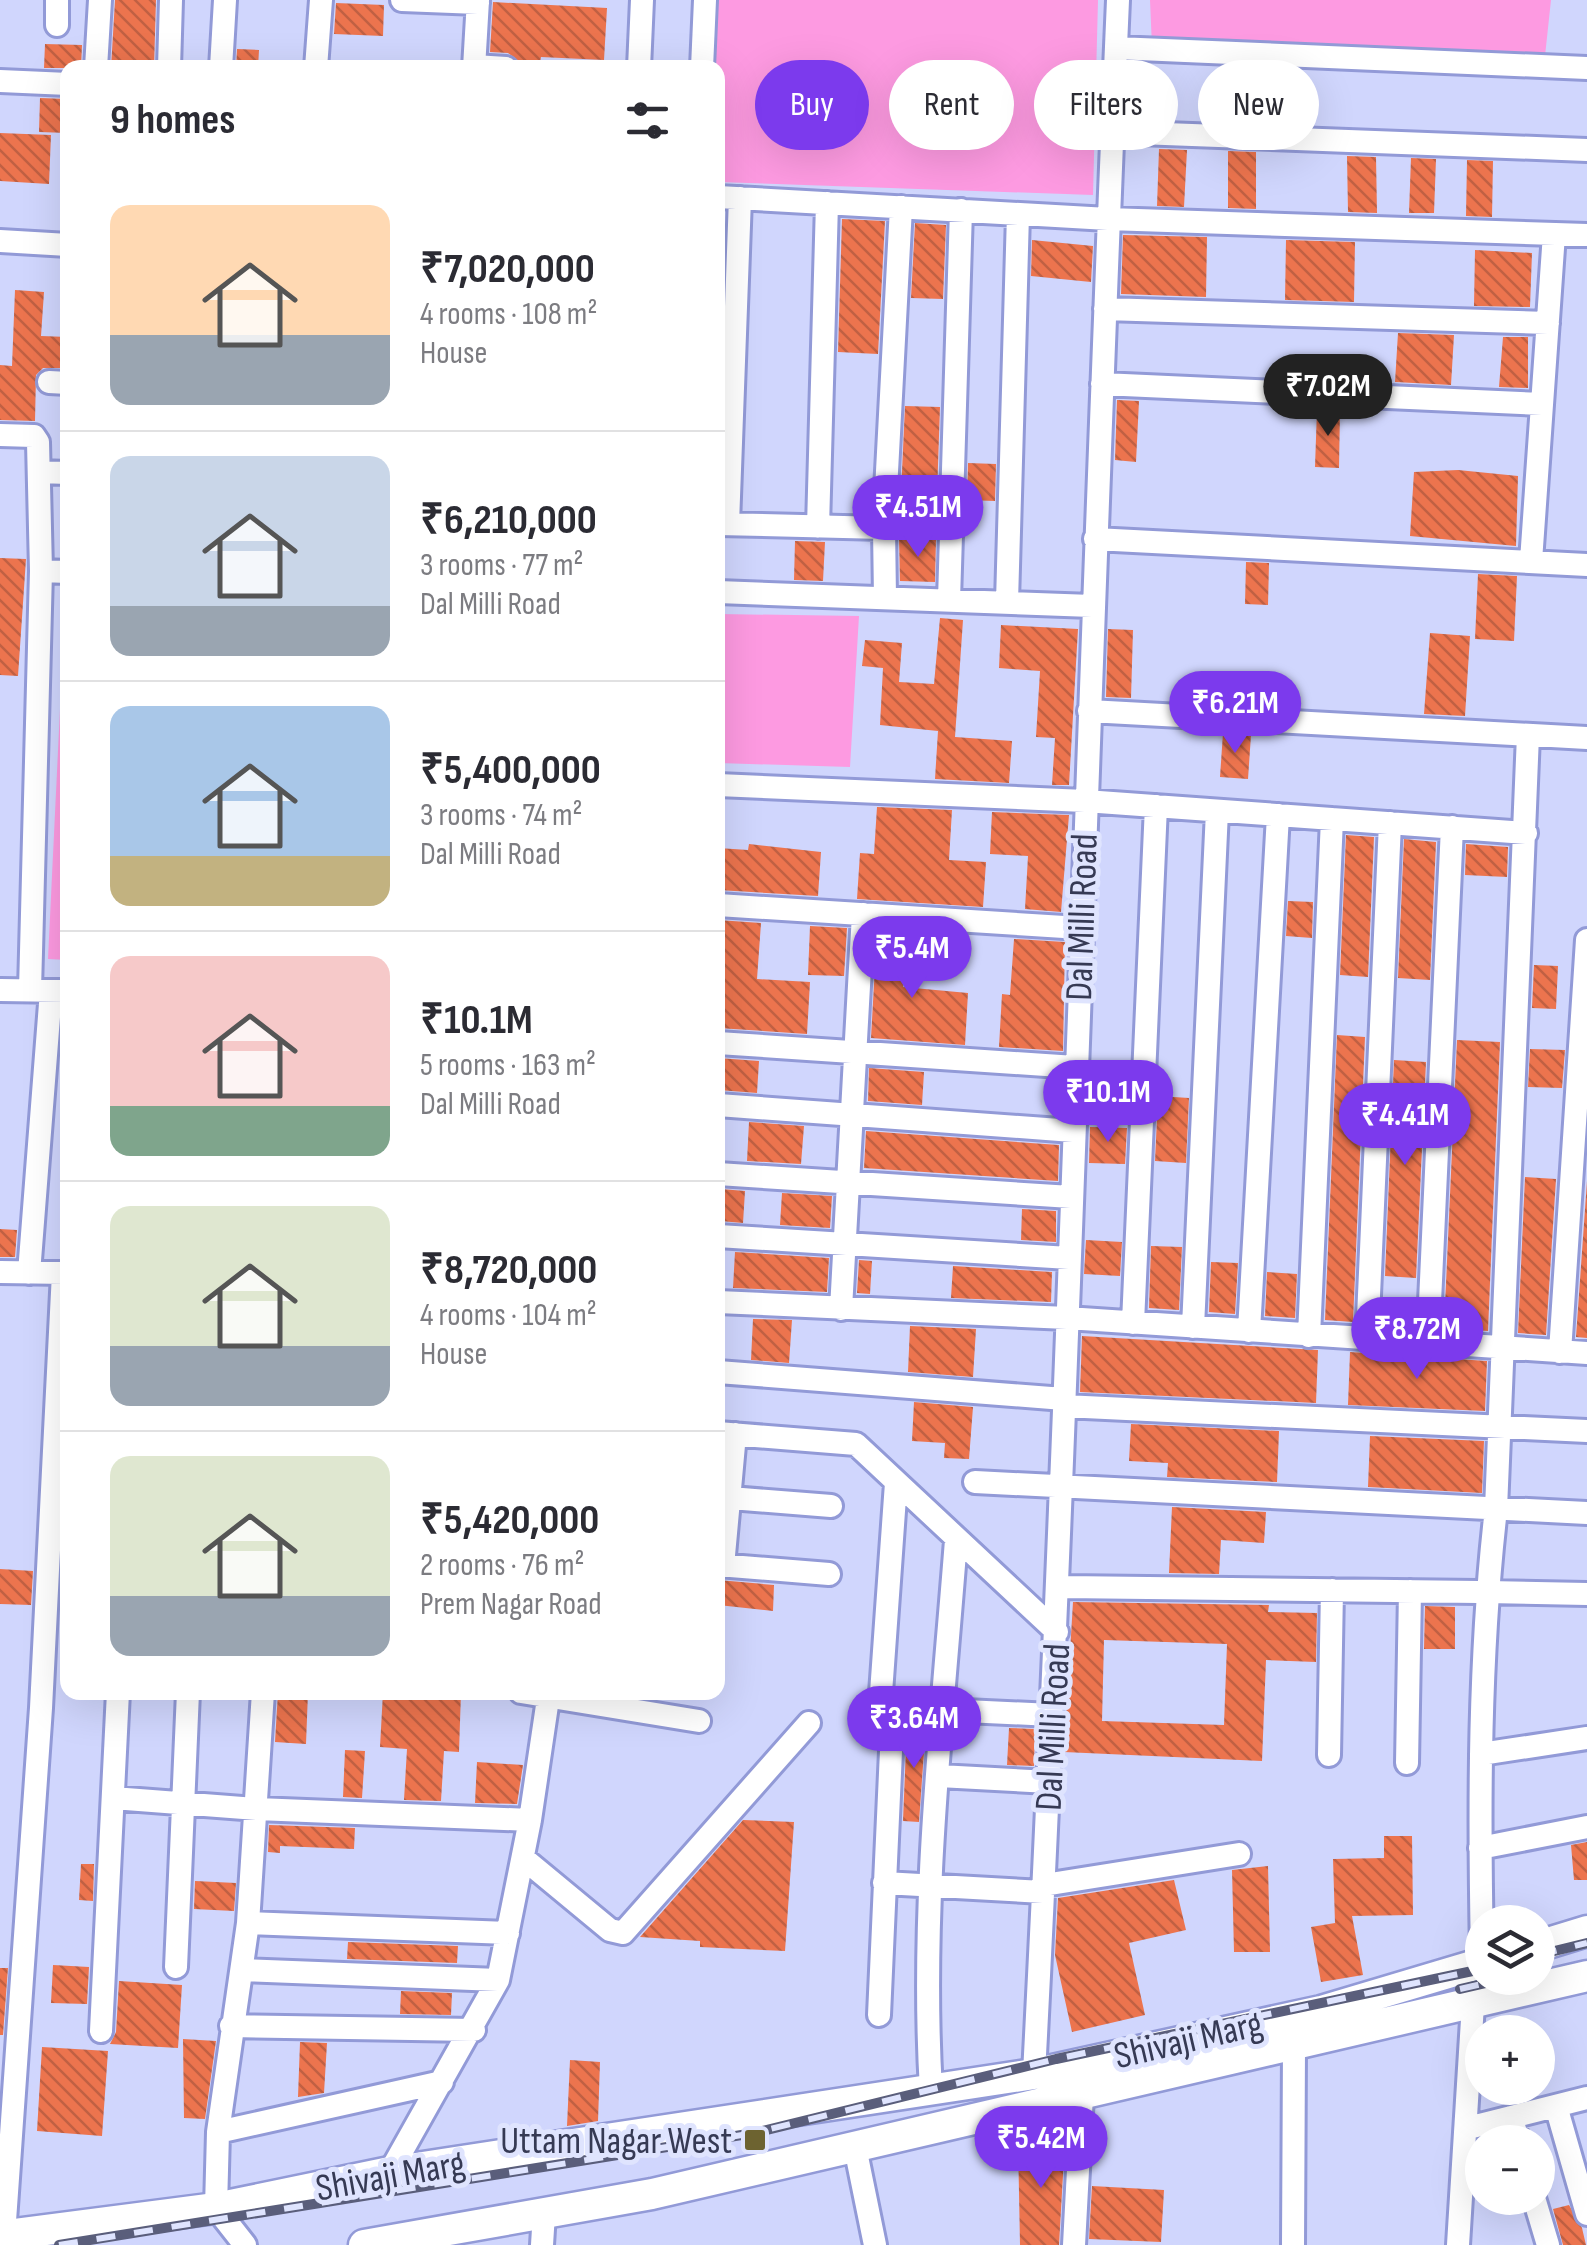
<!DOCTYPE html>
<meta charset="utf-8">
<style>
body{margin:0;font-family:"Sofia Sans Condensed",sans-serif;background:#f7f7f7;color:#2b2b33;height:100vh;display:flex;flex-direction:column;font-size:38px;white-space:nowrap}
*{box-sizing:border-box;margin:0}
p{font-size:32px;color:#7c7c81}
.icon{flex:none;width:55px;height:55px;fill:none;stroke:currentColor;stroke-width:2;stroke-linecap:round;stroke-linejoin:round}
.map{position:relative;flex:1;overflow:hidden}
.sheet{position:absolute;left:60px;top:60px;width:665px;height:1640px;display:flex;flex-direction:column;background:#fff;border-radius:20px;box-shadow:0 10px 40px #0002}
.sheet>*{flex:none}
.top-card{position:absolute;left:755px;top:60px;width:680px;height:90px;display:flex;gap:20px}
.controls{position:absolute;left:1465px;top:1905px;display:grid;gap:20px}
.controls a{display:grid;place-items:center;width:90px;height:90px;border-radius:50%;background:#fff;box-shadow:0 10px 40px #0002;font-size:50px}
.price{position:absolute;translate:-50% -85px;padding:0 22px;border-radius:35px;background:#7c3aed;color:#fff;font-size:32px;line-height:65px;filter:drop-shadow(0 2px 5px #0008)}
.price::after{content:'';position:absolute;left:50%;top:60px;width:30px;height:22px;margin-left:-15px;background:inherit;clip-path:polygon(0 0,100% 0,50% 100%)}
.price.selected{background:#222;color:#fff}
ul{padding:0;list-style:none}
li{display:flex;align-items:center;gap:30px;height:250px;padding:0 50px}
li+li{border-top:2px solid #e1e1e2}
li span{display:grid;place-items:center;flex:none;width:280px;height:200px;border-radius:20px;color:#555}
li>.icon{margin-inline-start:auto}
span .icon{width:120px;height:120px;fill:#fffc;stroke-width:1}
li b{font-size:42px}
h2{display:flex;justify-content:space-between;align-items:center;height:120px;padding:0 50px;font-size:42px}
.chip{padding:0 35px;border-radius:45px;background:#fff;box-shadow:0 10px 40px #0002;font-size:35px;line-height:90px}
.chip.selected{background:#7c3aed;color:#fff}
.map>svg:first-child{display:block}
.green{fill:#fd9ae1}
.building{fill:url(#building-back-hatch);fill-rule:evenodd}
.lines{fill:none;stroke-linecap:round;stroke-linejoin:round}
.minor-casing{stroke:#929ad7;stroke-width:28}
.major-casing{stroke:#929ad7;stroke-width:35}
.minor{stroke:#fff;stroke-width:22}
.major{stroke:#fff;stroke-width:30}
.rail-casing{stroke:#5a5e7b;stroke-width:10}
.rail{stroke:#dfe4fe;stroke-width:6;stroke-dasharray:19;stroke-linecap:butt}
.poi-dot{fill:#6d6330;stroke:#dfe4fe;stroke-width:4}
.labels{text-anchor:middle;stroke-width:10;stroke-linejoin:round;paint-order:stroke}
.street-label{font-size:38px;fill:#363a54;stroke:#dfe4fe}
.poi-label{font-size:38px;fill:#363a54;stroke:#dfe4fe;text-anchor:end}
</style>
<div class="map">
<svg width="1587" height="2245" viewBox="0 0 1587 2245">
<defs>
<pattern id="building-back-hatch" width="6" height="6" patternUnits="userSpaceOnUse" patternTransform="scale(2.5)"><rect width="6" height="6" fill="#ec744e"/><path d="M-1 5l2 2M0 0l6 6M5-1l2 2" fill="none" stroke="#c06043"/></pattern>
</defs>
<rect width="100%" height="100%" fill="#d0d6fd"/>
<!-- green -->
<path class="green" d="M707,0H1098L1093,195L718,182V68H706Z
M1150,0H1551L1545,56L1152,47Z
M65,605H68L67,960L48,959Z
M718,614L859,616L850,767L718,763Z"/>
<!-- building -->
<path class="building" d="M115,0H156L154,68H111Z
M493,2L607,8L604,60L541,57L540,62L519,61L508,53L490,52Z
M336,3L384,5L383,36L334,34Z
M45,44L82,45L81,68H44Z
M237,49L259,50L258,68H236Z
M40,98L68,99V133L39,132Z
M0,133L51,135L49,184L0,181Z
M1159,149L1187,150L1184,207L1157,206Z
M1228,151L1256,152V209L1228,208Z
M1347,156L1376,157L1377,213L1348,212Z
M1411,158L1436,159L1434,213H1409Z
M1467,160L1493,161L1492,217L1466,216Z
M718,212H724L722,277H718Z
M842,219L885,221L878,354L838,352Z
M915,223L946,225L943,299L911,298Z
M1123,235L1207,237L1206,297L1121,294Z
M1032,240L1093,246L1091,282L1031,276Z
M1286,240L1355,242L1354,302L1285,300Z
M1475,250L1532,253L1530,307L1474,306Z
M15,290L44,292L41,336L68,337V368H43L36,375L35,421L0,420V365L12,366Z
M1398,333L1454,335L1451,385L1395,382Z
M1503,337H1528V388L1499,387Z
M1117,400L1139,401L1136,462L1115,460Z
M905,406L940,407L937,494L901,493Z
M1317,409L1340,410L1339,468L1315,467Z
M968,463L996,464L995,501L967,500Z
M1458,470L1518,476L1516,546L1410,536L1414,472Z
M899,539H936L935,582L900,581Z
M795,541L825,542L823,581L794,580Z
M0,558L26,559L18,676L0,675Z
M1246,562L1269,563L1268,605L1245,604Z
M1478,574L1517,576L1514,641L1475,639Z
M940,618L963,620L955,737L1012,741L1009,783L935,779L938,731L880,725L883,668L862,666L865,640L902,643L899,682L934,684Z
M1001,625L1078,629L1069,785H1052L1055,738L1036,737L1040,671L999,668Z
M1108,629L1133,630L1131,698L1106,697Z
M1430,633L1470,636L1465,716L1424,714Z
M1223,733L1251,735L1248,779L1220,777Z
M877,807L952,810L949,860L986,862L983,907L857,899L860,853L874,854Z
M992,812L1069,815L1061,912L1025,909L1028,856L990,854Z
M1346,835L1374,837L1368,977L1340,975Z
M1404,839L1436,842L1430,980L1398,978Z
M749,844L821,852L818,896L718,890V848L748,850Z
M1466,844L1508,847L1507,877L1465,875Z
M1288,901L1313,902L1312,938L1286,936Z
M718,920L761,923L757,979L810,982L807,1034L718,1028Z
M810,926L847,928L844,976L808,975Z
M877,930L907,932L903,987L968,993L965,1045L871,1038Z
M1014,939L1065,942L1063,1051L999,1047L1002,994L1010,995Z
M1534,965L1558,966L1556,1009L1532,1008Z
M1337,1035L1365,1037L1353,1322L1325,1320Z
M1457,1040L1500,1042L1488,1331L1444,1328Z
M1530,1049L1565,1050L1562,1088L1528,1087Z
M718,1058L759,1061L757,1093L718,1090Z
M1394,1060L1426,1062L1416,1278L1385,1276Z
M869,1068L924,1072L922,1105L868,1101Z
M1158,1096L1189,1098L1186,1163L1155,1161Z
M749,1122L804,1126L801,1164L747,1161Z
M1090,1127L1127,1128L1125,1164L1089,1163Z
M866,1131L1059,1145L1058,1181L864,1168Z
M1525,1177L1556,1179L1546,1335L1518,1333Z
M1587,1181V1338L1576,1337Z
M721,1189L745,1191L743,1223L720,1221Z
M782,1193L832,1196L830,1228L780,1225Z
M1022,1209L1056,1211V1242L1021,1240Z
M0,1229L17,1230L15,1257H0Z
M1086,1240L1122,1242L1120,1276L1084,1274Z
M1151,1246L1182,1247L1179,1310L1149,1308Z
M735,1252L829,1258L827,1292L733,1288Z
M859,1260L872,1261L870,1294L857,1293Z
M1211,1262L1238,1263L1235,1314L1209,1312Z
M953,1266L1052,1272L1051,1302L951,1298Z
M1267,1272L1297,1274L1295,1318L1265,1316Z
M753,1319L792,1320L789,1363L751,1360Z
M910,1326L976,1329L973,1377L908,1372Z
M1082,1336L1318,1350L1316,1403L1080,1392Z
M1350,1352L1487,1361L1485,1411L1348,1405Z
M914,1402L973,1407L969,1459L944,1458L945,1443L912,1441Z
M1131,1424L1279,1431L1277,1482L1167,1477L1168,1463L1129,1461Z
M1370,1436L1484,1441L1482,1493L1368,1487Z
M1172,1507L1266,1512L1264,1543L1221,1540L1219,1574L1169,1573Z
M0,1569L33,1571L31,1605L0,1604Z
M718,1580L774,1585L773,1611L718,1605Z
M1073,1602L1269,1605L1268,1612L1317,1613L1316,1662L1266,1660L1262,1761L1064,1752ZM1104,1640L1227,1644L1224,1725L1102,1721Z
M1425,1606L1455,1607V1649H1424Z
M278,1692H308L306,1744L275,1742Z
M383,1692H461L459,1752L444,1751L441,1801L404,1800L407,1749L380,1747Z
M907,1723L926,1724L919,1822L903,1821Z
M1009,1728L1035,1729L1034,1766L1007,1765Z
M345,1750L365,1751L362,1798L343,1797Z
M477,1762L523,1765L517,1804L475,1803Z
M743,1820L794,1822L785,1951L700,1947V1941L640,1937Z
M269,1825L355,1828L354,1849L280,1846V1853L268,1852Z
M1384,1836H1412L1413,1915L1352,1916L1363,1975L1321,1982L1311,1927L1335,1923L1333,1859L1384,1858Z
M1587,1842V1880H1574L1571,1845Z
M81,1864H94L93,1901L79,1900Z
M1268,1866L1270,1952H1234L1232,1870Z
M1174,1880L1186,1930L1129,1943L1145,2015L1072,2032L1055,1955L1058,1898Z
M195,1881L236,1883L234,1911L194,1909Z
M348,1942L458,1946L457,1963L347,1959Z
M53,1965L89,1967L87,2004L51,2003Z
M0,1968H8L3,2035H0Z
M119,1981L182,1985L178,2048L110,2044L116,2032Z
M401,1991L452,1993L451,2015L400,2014Z
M183,2039L216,2041L205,2119L184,2118Z
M300,2042L327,2043L324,2093L298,2097Z
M42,2047L108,2051L102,2136L37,2131Z
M570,2060L600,2062L598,2121L567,2126Z
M1065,2140L1059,2245H1020L1018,2141Z
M1092,2186L1164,2190L1161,2242L1089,2239Z
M1569,2205L1582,2228L1586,2245H1563L1553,2209Z"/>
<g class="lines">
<!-- minor casing -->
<g class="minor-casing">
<path id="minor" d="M402,0L478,3
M57,25V0
M1116,48L1587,68
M474,66L506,68
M96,68L100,0
M169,68L171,0
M221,68L225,0
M316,68L321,0
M474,68L478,0
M639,68L642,0
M702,68L705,0
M0,81L68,84
M1112,132L1587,150
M718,197L1108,219L1587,235
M0,241L68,245
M1105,309L1548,323
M49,382L68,383
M1102,384L1542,404
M0,435L34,436L38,442L41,571
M39,472L68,473
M718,524L884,528
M728,524L740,198
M818,527L827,203
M1095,539L1587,565
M1531,561L1554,234
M718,592L1092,606
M885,598L884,528L901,207
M949,600L961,210
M1007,602L1018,214
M1089,711L1587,738
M718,785L1085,801L1526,833
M718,905L1080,928
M0,990L68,991
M30,990L41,571L68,572
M718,1043L1075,1067
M718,1105L1073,1131
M718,1174L1071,1197
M718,1236L1069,1258
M0,1272L68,1273
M29,1273L51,991
M718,1302L1067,1318L1587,1353
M841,1309L863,914
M1133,1323L1156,806
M1193,1327L1217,811
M1249,1331L1278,815
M1309,1336L1332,819
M1367,1340L1390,823
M1428,1345L1452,827
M1560,1352L1587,940
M718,1372L1064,1399
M1064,1406L1587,1431
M718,1433L856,1444L1057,1632
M975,1482L1587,1513
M896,1483L880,1707L1052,1715
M718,1497L831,1506
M718,1565L829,1574
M723,1566L735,1434
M1065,1587L1478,1592
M1487,1592L1587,1594
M521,1692L699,1721
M1481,1754L1587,1738
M1329,1755L1332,1590
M1407,1763L1410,1591
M939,1776L1049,1782
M113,1798L257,1809L530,1820
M1480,1848L1587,1827
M523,1858L610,1930L623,1933L809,1723
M884,1883L1043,1892
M1044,1885L1239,1854
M248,1923L508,1933
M1482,1953C1479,1804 1479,1656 1496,1509L1528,735
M176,1967L188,1692
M242,1970L498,1980
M879,2015L893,1707
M231,2026L474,2030
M1289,2029L1294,2048L1293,2245
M101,2031L118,1692
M1034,2074C1070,1383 1088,691 1118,0
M931,2090C920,1907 942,1722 956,1540
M1556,2106L1587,2214
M1511,2117L1519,2142
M1468,2128L1587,2098
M218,2132L442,2082
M855,2147L875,2245
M390,2172L498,1980L530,1820L549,1692
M1534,2198L1548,2245
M4,2235L41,1708L63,1273
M245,2245L216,2208L218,2132L248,1923L263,1692
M542,2245L544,2213
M1074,2245L1082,2095
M1458,2245L1473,2004"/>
</g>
<!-- major casing -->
<g class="major-casing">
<path id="major" d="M1538,1946L1587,1931
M0,2236L216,2208L390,2172L1034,2074L1321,2011L1482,1963
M364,2245L652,2194L1587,1976"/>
</g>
<!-- minor -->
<use href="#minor" class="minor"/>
<!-- major -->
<use href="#major" class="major"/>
<!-- rail casing -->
<g class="rail-casing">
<path id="rail" d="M1538,1955L1587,1943
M1460,1989L1508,1978
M59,2245L754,2133L1056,2059L1482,1969"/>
</g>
<!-- rail -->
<use href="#rail" class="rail"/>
</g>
<!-- markers -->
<rect class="poi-dot" x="743" y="2128" width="24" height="24" rx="5"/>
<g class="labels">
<!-- street labels -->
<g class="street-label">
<text transform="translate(1081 917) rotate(-88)" y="13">Dal Milli Road</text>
<text transform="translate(1052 1727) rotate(-87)" y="13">Dal Milli Road</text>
<text transform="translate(1188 2039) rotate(-13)" y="13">Shivaji Marg</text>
<text transform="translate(390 2175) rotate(-10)" y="13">Shivaji Marg</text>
</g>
<!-- poi labels -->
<g class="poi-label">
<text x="732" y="2153">Uttam Nagar West</text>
</g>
</g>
</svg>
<div class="controls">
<a><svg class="icon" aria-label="layers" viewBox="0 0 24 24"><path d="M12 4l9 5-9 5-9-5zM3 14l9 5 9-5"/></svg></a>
<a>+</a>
<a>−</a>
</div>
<b class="price selected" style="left:1328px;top:439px">₹7.02M</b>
<b class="price" style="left:918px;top:560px">₹4.51M</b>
<b class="price" style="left:1235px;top:756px">₹6.21M</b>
<b class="price" style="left:912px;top:1001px">₹5.4M</b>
<b class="price" style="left:1108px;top:1145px">₹10.1M</b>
<b class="price" style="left:1405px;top:1168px">₹4.41M</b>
<b class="price" style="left:1417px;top:1382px">₹8.72M</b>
<b class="price" style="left:914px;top:1771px">₹3.64M</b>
<b class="price" style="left:1041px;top:2191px">₹5.42M</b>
<div class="top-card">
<a class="chip selected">Buy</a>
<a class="chip">Rent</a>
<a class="chip">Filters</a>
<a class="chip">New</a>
</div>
<section class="sheet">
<h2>9 homes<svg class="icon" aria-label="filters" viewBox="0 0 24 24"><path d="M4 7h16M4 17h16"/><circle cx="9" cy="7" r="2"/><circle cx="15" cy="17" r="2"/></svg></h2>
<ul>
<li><span style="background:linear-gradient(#ffd9b3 65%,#9aa5b1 0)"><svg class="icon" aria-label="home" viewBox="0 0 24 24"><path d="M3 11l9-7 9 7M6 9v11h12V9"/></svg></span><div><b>₹7,020,000</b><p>4 rooms · 108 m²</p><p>House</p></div></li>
<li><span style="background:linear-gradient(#c9d6e8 75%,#9aa5b1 0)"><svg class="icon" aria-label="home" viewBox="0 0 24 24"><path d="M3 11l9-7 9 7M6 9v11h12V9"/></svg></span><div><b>₹6,210,000</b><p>3 rooms · 77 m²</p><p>Dal Milli Road</p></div></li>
<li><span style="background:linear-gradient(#a9c7e8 75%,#c2b280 0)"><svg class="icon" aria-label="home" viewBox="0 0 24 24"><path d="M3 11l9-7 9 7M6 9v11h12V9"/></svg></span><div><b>₹5,400,000</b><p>3 rooms · 74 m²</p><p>Dal Milli Road</p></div></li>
<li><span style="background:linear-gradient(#f6c9c9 75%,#7fa58c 0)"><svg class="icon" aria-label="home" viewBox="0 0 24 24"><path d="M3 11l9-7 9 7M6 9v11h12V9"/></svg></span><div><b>₹10.1M</b><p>5 rooms · 163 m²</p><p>Dal Milli Road</p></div></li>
<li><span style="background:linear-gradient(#dfe7d0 70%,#9aa5b1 0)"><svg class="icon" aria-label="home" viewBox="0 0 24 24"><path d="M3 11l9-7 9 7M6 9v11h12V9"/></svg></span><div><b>₹8,720,000</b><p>4 rooms · 104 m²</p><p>House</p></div></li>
<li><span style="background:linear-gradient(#dfe7d0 70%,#9aa5b1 0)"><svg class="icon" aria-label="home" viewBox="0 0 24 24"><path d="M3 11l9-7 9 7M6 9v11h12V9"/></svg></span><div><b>₹5,420,000</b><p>2 rooms · 76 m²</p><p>Prem Nagar Road</p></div></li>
</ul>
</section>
</div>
